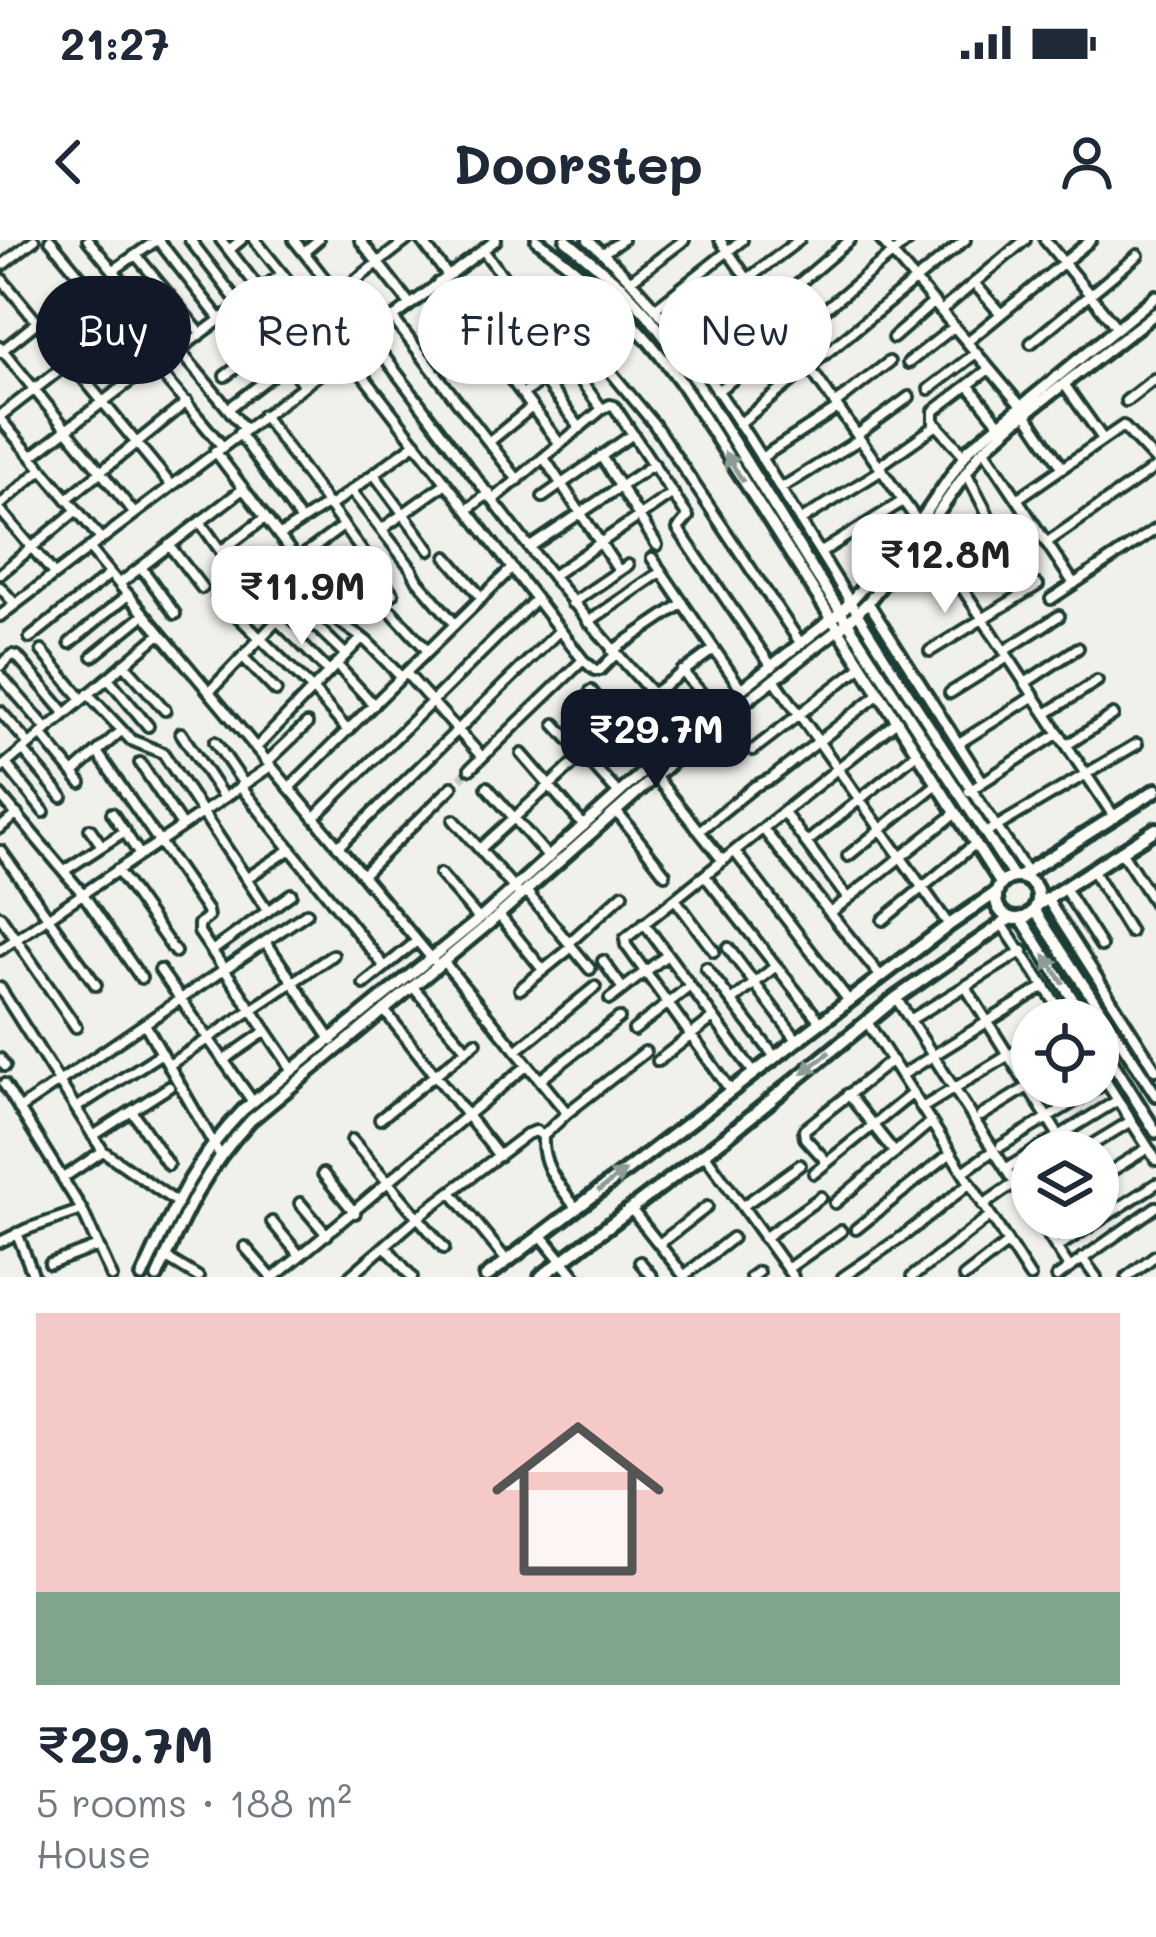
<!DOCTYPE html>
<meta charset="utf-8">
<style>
body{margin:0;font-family:Mali,sans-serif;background:#f2f2f3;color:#1f2937;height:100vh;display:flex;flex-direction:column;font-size:45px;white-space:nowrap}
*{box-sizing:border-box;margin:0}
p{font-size:39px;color:#747a83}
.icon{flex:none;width:66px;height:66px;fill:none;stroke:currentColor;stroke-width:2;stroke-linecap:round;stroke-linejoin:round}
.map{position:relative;height:1037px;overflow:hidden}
.drawer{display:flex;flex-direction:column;background:#fff;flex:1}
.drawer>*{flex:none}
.guide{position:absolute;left:36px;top:36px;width:1086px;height:108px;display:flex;gap:24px}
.fabs{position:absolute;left:1011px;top:759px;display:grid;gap:24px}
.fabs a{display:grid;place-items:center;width:108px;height:108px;border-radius:50%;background:#fff;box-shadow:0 3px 9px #0004;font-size:60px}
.price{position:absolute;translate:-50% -102px;padding:0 27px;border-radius:24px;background:#fff;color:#222;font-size:39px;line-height:78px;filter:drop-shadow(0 3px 6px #0008)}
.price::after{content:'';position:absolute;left:50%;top:72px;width:36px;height:27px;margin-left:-18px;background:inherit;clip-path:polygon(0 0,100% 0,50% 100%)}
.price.selected{background:#111827;color:#fff}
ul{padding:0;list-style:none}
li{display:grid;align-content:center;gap:24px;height:636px;padding:0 36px}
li+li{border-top:3px solid #e0e1e3}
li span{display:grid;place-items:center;height:372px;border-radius:0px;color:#555}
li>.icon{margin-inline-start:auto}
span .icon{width:216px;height:216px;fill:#fffc;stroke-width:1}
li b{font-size:51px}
.tag{padding:0 42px;border-radius:54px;background:#fff;box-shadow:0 3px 9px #0004;font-size:42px;line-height:108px}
.tag.selected{background:#111827;color:#fff}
.status{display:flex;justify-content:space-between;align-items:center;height:84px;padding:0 60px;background:#fff;direction:ltr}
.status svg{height:33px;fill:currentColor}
header{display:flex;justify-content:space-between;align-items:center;height:156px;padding:0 36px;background:#fff;font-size:54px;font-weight:700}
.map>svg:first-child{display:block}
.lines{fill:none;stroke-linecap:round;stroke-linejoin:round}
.minor-tunnel{stroke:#c6cdc6;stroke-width:8;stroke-dasharray:8 4;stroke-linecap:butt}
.minor-casing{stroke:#1f3d34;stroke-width:16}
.tertiary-casing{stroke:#1f3d34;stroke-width:18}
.secondary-casing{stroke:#1f3d34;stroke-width:20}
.minor{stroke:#fdfcf7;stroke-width:8}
.tertiary{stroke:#fdfcf7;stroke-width:9}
.secondary{stroke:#fdfcf7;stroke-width:10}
.oneway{fill:#8e9c96}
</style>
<div class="status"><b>21:27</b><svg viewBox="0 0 49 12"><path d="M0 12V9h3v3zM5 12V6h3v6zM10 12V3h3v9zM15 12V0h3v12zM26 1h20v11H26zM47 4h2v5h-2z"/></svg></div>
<header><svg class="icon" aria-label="back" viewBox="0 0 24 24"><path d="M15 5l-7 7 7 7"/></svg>Doorstep<svg class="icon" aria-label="person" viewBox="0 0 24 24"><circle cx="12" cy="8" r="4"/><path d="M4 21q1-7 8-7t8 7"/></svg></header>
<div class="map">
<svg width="1156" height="1037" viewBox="0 0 1156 1037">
<rect width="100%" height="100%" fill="#f0f1eb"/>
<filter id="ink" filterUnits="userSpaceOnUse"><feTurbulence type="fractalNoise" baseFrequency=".00833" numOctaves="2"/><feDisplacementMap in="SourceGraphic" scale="24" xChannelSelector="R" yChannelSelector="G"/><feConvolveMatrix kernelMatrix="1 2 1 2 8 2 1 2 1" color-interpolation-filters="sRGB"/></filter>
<g filter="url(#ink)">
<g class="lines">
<!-- minor-tunnel -->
<path class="minor-tunnel" d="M452,547L470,529"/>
<!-- minor casing -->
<g class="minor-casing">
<path id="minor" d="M50,0L222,206
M88,0L244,188
M158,0L220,79
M190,0L240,65
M221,0L260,50
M255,0L345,112L583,420L595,430H600L615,415
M294,0C428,167 546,348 697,500
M360,0L410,64
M421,0L448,36
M588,0C686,85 749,199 817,308C884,418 955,526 1027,632
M720,0L925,292L1115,578
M881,0L1020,165L1062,227
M1045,0L1117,88
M229,10L241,0
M483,10L602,169
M304,12L318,0
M603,13L622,0
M136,15L201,94
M0,27L34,0
M114,30L157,0
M0,37L171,245
M631,40L684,0
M438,43L560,204
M974,43L1001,74
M338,54L407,0
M656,68L742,0
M941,71L1025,0
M392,77L518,240
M576,90L654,184L801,404
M677,93L799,0
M893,98L934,62
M272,102L303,144
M967,102L1091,0
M1031,103L1138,15
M0,107L134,273
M556,108L611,59
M179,110L282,34
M0,112L86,43
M697,121L769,69L850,0
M908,123L954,87
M505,131L548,97
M225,136L312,71
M1064,144L1103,199
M968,145L998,182
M929,149L976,113
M717,151L789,99L909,0
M523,154L540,141L545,142L580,188
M1126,161L1154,139L1156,141
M835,164L889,122
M228,169L288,123
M263,175L393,354
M0,176L120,83
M0,179L101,299
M739,184L965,0
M934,186V171L989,129
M239,193L301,281
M857,195L909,157
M489,202L532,167
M984,209L1074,344
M215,211L326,358L336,356L375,330
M32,216L154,123
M601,216L657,305
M544,218L619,331
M761,218L838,168
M879,226L937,185L964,215
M374,234L430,310
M780,249L860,199
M352,251L411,328L418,341L455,384
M543,257L633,194
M67,259L187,162
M494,259L602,169L610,165L614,166L688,277L678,289L772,427
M1017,259L1123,186L1156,221
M0,265L42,229
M329,267L416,203
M0,270L54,334
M467,270L489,253
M800,281L882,230
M200,282L230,324L234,337L329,432
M382,289L446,243
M279,296L327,264
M1046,303L1156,227
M169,305L202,348
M530,307L654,224
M89,308L433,720
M221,311L265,278
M820,313L903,261
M939,313L987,281V273L966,232
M447,317L482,358
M652,318L742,450
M251,319L293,364L346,415
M297,320L343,286
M141,327L175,374
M0,334L77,270
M552,336L673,253
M119,344L243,249
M0,347L15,364
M962,347L1016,311
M217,356L312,449L348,491
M326,359C333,383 349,387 366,401C378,412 390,426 401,437
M1051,359L1156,289
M868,362L983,542
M572,363L628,325
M391,371L428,411
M0,376L496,0
M588,382L661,332
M30,398L110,334
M70,403L128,355
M42,411L82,459
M612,411L683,363
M930,411L1038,345
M1004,411L1059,376
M93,416L144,375
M243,417L276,451
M124,424L165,470
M336,424L374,465
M0,426L12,415L17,416L65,473
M682,431L716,470
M406,433L482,517
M0,435L47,489
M108,438L148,486
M774,439L949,685
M1025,443L1078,408
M591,451L659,532
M209,452L313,343
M950,453L1008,417
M88,454L131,500L163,513L268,671
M653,454L714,409
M0,471L29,504
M1046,474L1097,441
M555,484L619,554
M181,493L224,558
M41,494L81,543
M215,502L244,544
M959,503L1034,456
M1067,505L1113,475
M256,508L362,398
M23,510L62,557
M753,510L862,426
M97,512L207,671L208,677L199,684V692L292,829
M522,514L584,586
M267,522L307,484
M140,523L182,586
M6,524L44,572
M0,529L160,394
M470,529L583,420
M73,533L121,491
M655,536L723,621
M240,546L385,727
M487,547L549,618
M289,548L512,328
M969,551L1059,493
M0,555L83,654L141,738
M616,571L665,634
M112,573L140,615
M784,573L848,659
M314,578L536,359
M454,580L521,656
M0,588L17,574
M90,589L102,606
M763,589L881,737
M699,591L755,546L772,538L879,454
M986,593L1137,504
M806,603L917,513
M338,607L560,390
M480,609L618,483
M1,611L96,745
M1121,611L1156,665
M735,612L849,761
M848,616L937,544
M117,630L175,712
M1092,630L1130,692
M64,631L125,591
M440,634L479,679
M362,635L452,547
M705,636L821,783
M247,638L291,609
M1064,648L1101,706
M526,651L590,729
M675,659L714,711
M1047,659L1156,830
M830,673L956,573
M499,675L543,730
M0,676L76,787
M883,680L975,604
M644,683L754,833
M1002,684L1067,780
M266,702L332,801
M569,703L623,654
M728,708L797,800
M0,710L271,526
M212,711L291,654
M443,721L567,873
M603,721L623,749
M706,728L775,817
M160,730L253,862
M364,744L417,701
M965,746L1069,912
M413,747L466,809
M0,748L103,911L176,962
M520,749L572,707
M896,758L1032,970
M610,759L667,715
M732,761L776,726
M384,770L499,916
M910,780L1023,711
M867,782L1030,1037
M145,784L220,915
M634,790L690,746
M516,811L595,747
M0,819L5,826
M224,820L266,791
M658,821L713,778
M169,825L333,715
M1098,829L1156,920
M902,835L1045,746
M540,840L619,778
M4,844L82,970L112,1037
M731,851L626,705L625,699L897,481
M848,854L895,913
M76,868L162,813
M922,868L1032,801
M19,869L307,673
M132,871L168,925
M981,876L1031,845
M380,879L476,802
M93,896L169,847
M352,900L444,1008
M1001,906L1107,842
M1033,912L1118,860
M1080,912L1131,881
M704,913L793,1037
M827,922L805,898L804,890L892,820
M1006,929L1032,913
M963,932L994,910
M814,933L913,853
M323,934L355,973
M63,938L103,911
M1098,939L1148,908
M451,952L507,1021
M300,963L327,995
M835,963L931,882
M983,965L1015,943
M743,966L800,925
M576,968C559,945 541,926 543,896L567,873L645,812
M631,969L685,1037
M1037,978L1069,1027
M272,982L300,1016
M856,989L951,913
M17,993L34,1037
M764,998L821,957
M0,1002L27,989L82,970
M659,1004L707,967
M385,1006L412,1037
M245,1007L271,1037
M1056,1008L1156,944
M165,1017L198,1037
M1082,1018L1096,1037
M640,1022L652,1037
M50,1024L98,1006
M787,1029L841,991
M684,1036L732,998
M274,1037C360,968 442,894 528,825
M349,1037L418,977L527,894L536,891L543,896
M751,1037L758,1032
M843,1037L906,994L970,943
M912,1037L990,976
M964,1037L1008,1003
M1057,1037L1156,967
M1127,1037L1156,1015"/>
</g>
<!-- tertiary casing -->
<g class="tertiary-casing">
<path id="tertiary" d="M537,0C595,43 638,83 680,141L1001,644
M566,0L622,47L648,75L688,128L814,331L1014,637
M1034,669L1156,855
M1021,678L1086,780
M1098,799L1156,892
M541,995L575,1037
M142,1037C173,970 191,924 243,870L483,676L693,487L842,371L919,283L969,209L1156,56
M157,1037C184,975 203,931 251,880L490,683L699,498L849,381L868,362L925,292L980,213L1016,181L1156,73"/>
</g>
<!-- secondary casing -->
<g class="secondary-casing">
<path id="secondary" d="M1019,637L1156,550
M996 658a21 21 0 1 1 42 0a21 21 0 1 1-42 0Z
M1036,666L1156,589
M486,1037L949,685L997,652
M541,1037L726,897L896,758L1011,678"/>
</g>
<!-- minor -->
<use href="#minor" class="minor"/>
<!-- tertiary -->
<use href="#tertiary" class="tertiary"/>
<!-- secondary -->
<use href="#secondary" class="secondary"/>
</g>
<!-- one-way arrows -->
<defs><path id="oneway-solid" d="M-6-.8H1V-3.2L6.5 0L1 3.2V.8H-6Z" transform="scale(3)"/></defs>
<g class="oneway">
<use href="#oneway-solid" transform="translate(734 227) rotate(-122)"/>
<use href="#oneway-solid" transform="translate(1054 729) rotate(-123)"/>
<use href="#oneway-solid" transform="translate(816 823) rotate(141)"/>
<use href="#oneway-solid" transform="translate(612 941) rotate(-37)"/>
</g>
</g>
</svg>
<div class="fabs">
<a><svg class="icon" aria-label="locate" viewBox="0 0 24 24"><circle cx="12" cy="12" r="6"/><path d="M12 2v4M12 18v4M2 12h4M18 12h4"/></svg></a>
<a><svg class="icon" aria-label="layers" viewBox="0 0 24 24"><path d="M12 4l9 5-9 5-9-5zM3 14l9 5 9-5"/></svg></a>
</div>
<b class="price" style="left:945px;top:376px">₹12.8M</b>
<b class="price" style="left:302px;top:408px">₹11.9M</b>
<b class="price selected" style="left:656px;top:551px">₹29.7M</b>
<div class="guide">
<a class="tag selected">Buy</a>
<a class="tag">Rent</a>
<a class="tag">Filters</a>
<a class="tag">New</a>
</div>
</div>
<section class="drawer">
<ul>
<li><span style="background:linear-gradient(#f6c9c9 75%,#7fa58c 0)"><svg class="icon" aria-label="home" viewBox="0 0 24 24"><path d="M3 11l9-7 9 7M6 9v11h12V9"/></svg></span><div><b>₹29.7M</b><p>5 rooms · 188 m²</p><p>House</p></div></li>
</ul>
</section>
